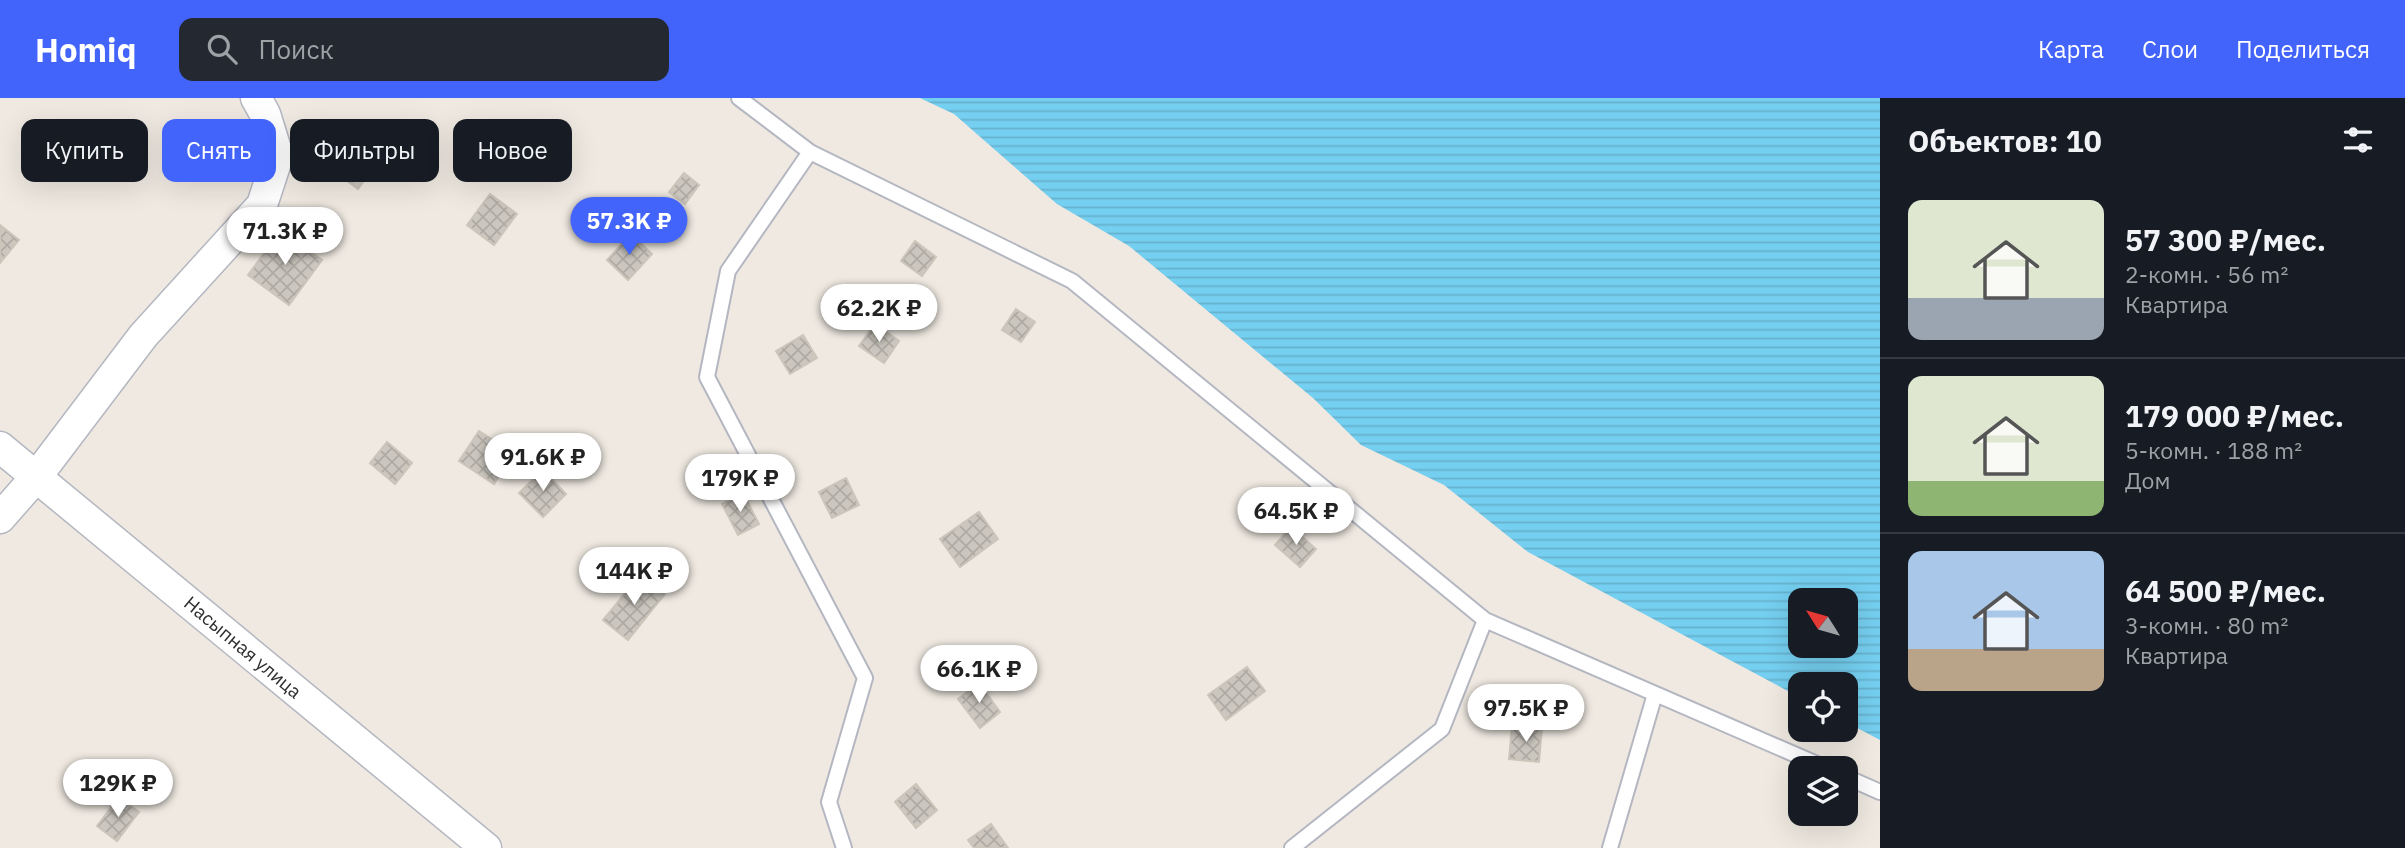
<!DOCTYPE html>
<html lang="ru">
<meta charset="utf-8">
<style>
body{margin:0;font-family:"IBM Plex Sans",sans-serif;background:#242831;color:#f1f3f6;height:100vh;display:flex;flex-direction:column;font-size:26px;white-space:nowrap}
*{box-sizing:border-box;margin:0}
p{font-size:23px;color:#9ea1a6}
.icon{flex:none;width:38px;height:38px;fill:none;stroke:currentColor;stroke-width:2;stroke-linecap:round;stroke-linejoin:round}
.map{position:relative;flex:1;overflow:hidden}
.drawer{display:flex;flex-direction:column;background:#171b24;width:525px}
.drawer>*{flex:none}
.guide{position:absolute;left:21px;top:21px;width:665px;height:63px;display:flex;gap:14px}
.needle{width:46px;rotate:307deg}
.tools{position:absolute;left:1788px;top:490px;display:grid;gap:14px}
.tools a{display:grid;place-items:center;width:70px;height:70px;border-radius:14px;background:#171b24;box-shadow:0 7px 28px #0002;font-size:35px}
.price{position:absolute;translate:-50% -60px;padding:0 16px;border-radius:24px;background:#fff;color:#222;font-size:23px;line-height:46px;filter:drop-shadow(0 2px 4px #0008)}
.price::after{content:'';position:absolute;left:50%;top:42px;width:21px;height:16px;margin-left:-10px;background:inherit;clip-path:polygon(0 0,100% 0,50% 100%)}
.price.active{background:#4264fb;color:#fff}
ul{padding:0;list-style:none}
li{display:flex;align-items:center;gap:21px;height:175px;padding:0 28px}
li+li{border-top:2px solid #363941}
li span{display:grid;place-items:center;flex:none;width:196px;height:140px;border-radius:14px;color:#555}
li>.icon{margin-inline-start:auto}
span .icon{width:84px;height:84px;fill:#fffc;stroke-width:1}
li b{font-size:30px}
h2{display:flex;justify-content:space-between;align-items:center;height:84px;padding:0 28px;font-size:30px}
.tag{padding:0 24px;border-radius:14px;background:#171b24;box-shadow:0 7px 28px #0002;font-size:24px;line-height:63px}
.tag.active{background:#4264fb;color:#fff}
header{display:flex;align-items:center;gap:42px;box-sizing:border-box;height:98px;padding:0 35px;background:#4264fb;color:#fff}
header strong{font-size:33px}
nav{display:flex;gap:38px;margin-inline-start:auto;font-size:24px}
.search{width:490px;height:63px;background:#242831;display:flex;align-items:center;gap:18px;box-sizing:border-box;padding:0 24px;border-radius:14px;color:#9ea1a6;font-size:26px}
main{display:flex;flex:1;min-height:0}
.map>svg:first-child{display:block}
.water{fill:url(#water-rules);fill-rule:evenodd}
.building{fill:url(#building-cross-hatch);stroke:#cbc5ba;stroke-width:2}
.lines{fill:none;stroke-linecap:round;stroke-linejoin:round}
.service-casing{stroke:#b4b7c1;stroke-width:18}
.minor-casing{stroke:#b4b7c1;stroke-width:33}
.service{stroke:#fff;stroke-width:14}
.minor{stroke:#fff;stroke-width:30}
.labels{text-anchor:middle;stroke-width:6;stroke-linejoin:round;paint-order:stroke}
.street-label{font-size:19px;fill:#2e2e2e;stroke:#fff}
</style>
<header>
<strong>Homiq</strong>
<div class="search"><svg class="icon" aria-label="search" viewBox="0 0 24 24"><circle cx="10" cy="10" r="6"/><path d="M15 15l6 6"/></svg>Поиск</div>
<nav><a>Карта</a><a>Слои</a><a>Поделиться</a></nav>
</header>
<main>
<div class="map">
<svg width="1880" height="750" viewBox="0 0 1880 750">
<defs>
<pattern id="water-rules" width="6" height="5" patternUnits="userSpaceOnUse" patternTransform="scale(1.75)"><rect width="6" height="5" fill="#75cff0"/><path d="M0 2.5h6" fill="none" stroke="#66b2ce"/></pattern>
<pattern id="building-cross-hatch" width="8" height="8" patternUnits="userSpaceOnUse" patternTransform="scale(1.75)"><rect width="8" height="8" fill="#cbc7bf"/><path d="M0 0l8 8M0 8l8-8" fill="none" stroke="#afaba4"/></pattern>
</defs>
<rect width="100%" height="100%" fill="#efe9e1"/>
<!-- water -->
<path class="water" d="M920,0H1880V642L1846,624V586H1801V600L1528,454L1444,387L1361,347L1313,300L1129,148L1057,106L954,16ZM1801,502H1846V548H1801Z"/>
<!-- building -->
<path class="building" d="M341,41L376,66L358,91L323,65Z
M684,75L699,87L685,106L669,94Z
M490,96L517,116L494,147L467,127Z
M0,127L19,142L0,165Z
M281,132L322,162L289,207L248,177Z
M631,136L652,156L628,182L607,162Z
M915,143L936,159L922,178L901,163Z
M1016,211L1035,224L1021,244L1002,232Z
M875,226L899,243L884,265L859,248Z
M803,237L817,260L790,276L776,253Z
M479,333L513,355L494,386L459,363Z
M387,344L412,365L395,386L370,365Z
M543,372L566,396L543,419L519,395Z
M846,380L859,407L832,420L819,394Z
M743,395L759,426L738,437L722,406Z
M979,414L998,441L960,469L940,441Z
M1291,429L1316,451L1300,469L1275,447Z
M641,476L665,496L628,542L603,522Z
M1247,569L1265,593L1226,622L1208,597Z
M979,585L1000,614L980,630L958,601Z
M1512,628L1542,630L1539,664L1509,661Z
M916,686L937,712L916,730L895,704Z
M119,699L139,714L117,743L97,728Z
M991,726L1008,750H974L968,742Z"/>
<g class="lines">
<!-- service casing -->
<g class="service-casing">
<path id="service" d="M739,0L810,54L1072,183L1485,522L1826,670
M810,54L728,173L707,279L865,580L829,704L844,750
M1846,679L1880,694
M1292,750L1442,631L1485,522
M1610,750L1655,596"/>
</g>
<!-- minor casing -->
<g class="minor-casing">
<path id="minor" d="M0,349L486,750
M0,420L37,378L143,238L262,107L278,58L265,16L256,0"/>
</g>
<!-- service -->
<use href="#service" class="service"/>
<!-- minor -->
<use href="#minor" class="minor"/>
</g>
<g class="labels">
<!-- street labels -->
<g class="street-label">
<text transform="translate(243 549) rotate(40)" y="7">Насыпная улица</text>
</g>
</g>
</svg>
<div class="tools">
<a><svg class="needle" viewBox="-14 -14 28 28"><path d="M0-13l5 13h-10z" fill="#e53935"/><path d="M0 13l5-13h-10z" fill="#9ea1a6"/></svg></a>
<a><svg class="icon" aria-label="locate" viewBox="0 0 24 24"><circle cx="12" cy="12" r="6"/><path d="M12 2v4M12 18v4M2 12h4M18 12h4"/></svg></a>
<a><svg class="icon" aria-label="layers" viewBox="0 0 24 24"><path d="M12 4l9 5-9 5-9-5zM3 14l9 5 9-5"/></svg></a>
</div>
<b class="price active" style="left:629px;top:159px">57.3K ₽</b>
<b class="price" style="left:285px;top:169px">71.3K ₽</b>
<b class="price" style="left:879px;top:246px">62.2K ₽</b>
<b class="price" style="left:543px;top:395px">91.6K ₽</b>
<b class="price" style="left:740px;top:416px">179K ₽</b>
<b class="price" style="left:1296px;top:449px">64.5K ₽</b>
<b class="price" style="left:634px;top:509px">144K ₽</b>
<b class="price" style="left:979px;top:607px">66.1K ₽</b>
<b class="price" style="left:1526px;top:646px">97.5K ₽</b>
<b class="price" style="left:118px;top:721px">129K ₽</b>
<div class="guide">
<a class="tag">Купить</a>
<a class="tag active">Снять</a>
<a class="tag">Фильтры</a>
<a class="tag">Новое</a>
</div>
</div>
<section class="drawer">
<h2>Объектов: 10<svg class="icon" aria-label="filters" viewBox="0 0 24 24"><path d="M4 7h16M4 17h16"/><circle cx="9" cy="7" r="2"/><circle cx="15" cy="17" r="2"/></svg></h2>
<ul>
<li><span style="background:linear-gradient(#dfe7d0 70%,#9aa5b1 0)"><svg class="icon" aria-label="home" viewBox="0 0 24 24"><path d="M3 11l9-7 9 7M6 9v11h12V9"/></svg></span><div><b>57 300 ₽/мес.</b><p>2-комн. · 56 m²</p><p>Квартира</p></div></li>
<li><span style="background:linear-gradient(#dfe7d0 75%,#8fb573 0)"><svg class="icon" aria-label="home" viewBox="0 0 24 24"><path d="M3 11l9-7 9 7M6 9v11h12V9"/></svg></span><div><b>179 000 ₽/мес.</b><p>5-комн. · 188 m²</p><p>Дом</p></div></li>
<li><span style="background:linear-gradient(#a9c7e8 70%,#b9a48a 0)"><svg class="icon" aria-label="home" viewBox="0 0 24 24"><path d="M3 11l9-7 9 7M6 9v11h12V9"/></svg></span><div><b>64 500 ₽/мес.</b><p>3-комн. · 80 m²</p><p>Квартира</p></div></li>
</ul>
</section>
</main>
